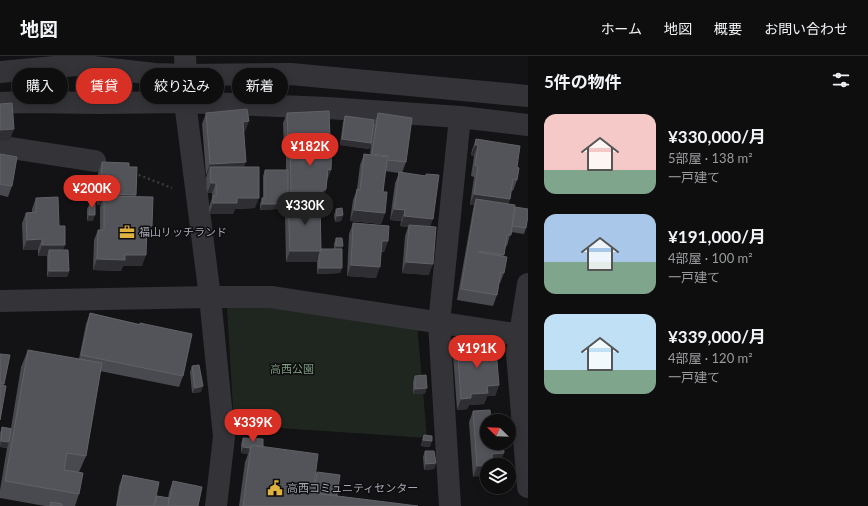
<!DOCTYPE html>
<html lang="ja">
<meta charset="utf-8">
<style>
body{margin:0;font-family:Lato,"Noto Sans JP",sans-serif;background:#171718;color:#f1f3f6;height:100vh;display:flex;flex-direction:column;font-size:15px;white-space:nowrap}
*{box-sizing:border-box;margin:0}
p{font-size:13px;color:#9b9c9e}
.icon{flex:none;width:22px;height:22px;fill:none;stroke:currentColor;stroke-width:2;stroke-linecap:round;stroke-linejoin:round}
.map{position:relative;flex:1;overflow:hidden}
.details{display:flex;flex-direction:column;background:#0e0e0f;width:340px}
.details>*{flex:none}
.guide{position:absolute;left:12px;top:12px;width:380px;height:36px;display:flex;gap:8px}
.needle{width:26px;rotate:293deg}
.tools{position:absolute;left:480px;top:358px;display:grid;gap:8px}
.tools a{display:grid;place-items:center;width:36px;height:36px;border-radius:50%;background:#0e0e0f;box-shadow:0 2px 10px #0003,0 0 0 1px #2e2e2f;font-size:20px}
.price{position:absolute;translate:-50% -34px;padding:0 9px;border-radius:14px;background:#d93025;color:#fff;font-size:13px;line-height:26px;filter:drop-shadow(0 1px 2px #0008)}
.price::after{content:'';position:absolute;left:50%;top:24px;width:12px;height:9px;margin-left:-6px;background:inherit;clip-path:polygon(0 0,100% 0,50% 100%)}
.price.selected{background:#222;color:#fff}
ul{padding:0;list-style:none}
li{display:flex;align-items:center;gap:12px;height:100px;padding:0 16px}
li span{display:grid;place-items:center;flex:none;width:112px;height:80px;border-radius:12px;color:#555}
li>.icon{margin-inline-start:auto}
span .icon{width:48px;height:48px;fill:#fffc;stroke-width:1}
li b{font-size:17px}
h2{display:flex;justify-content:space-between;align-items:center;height:48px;padding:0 16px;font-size:17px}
.pill{padding:0 14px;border-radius:18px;background:#0e0e0f;box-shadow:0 2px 10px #0003,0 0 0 1px #2e2e2f;font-size:14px;line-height:36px}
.pill.selected{background:#d93025;color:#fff}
header{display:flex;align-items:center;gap:24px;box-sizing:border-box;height:56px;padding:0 20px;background:#0e0e0f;border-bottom:1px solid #2e2e2f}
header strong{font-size:19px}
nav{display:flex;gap:22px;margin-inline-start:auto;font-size:14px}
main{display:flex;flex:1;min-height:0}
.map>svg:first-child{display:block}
.green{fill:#1f2620}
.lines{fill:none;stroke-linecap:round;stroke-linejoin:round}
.path{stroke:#3a3b3f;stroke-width:2.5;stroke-dasharray:2 3;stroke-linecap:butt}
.minor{stroke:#343438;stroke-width:22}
.wall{fill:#494a4f}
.shaded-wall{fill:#2f2f33}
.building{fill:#535459;stroke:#606267}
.labels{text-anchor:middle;stroke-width:3;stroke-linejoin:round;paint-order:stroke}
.poi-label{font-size:11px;fill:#a5a9b3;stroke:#0e0d0f;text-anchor:start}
.park-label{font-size:11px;fill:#7e9c81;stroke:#0e0d0f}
</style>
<header>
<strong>地図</strong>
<nav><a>ホーム</a><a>地図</a><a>概要</a><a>お問い合わせ</a></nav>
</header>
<main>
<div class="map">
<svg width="528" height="450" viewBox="0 0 528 450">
<rect width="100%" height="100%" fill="#131214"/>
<!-- green -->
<path class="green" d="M270,250L417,267L427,382L234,369L227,252Z"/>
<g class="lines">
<!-- path -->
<path class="path" d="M134,117L172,132"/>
<!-- minor -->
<path class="minor" d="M185,0L186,19
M0,16L76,9L155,18L186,19L291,18L528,40
M185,46L210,241L224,381L216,450
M0,47L23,46L100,47L185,46L328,52L460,61L528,69
M0,92H11L95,105
M528,228L517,297L528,431
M0,245L210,241H271L528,280
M450,450L439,267L460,61"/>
</g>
<!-- wall -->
<path class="wall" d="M206,57L245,76H244V111L255,152L235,153L233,158H209V151L212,142V137H207L206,122L207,119H206L202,68Z
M287,57L330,82L329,86L331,114L327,124L326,133L322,144L320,145L321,193H334V188L336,182L342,193V212L340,217L317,218V206H286L285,157L287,150V146L286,148H279L277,153L260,154V148L263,142V120L265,114H286V96L287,94L284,95L283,67Z
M378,57L406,106L402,117L430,171L429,219L402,217L405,180L408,171L400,170L401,165L390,164L395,127L399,117L385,115L383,136L385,157L381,168L350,165L353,144L357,133L360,109L364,98L370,99L371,87L369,93L340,89L343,66L345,60L374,68Z
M476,83L517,111V124L513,135L511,134L510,143L508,148L515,152L526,172L524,178L511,176L507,190H506L503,200L504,217L500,227H499L497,239L493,250L457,244L473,153L474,149H470L474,121L471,120L474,100L471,99L472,94Z
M0,98L12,130L8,141L0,139Z
M102,106L129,111L135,141L148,181H147L142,210H123L121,215L93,214L94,184L98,174H100V151L101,149H97L98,117Z
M36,142L59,170L63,194L69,215L67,221H47V200H38V194H23L22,167L26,157L32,156V153Z
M90,147L93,165H87V153Z
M336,153L343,159L341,165L335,166L334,159Z
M353,167L388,185L384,196H381L376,222L347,220L349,178Z
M90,257L140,268V267L183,320L179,331L100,315L86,400L79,416V438L75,450H45L0,442V434L7,392L0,391V377L2,371L11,372L21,311L28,294L79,303L86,268Z
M467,286L482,294L499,329L495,340H487L484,348L469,349L467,353L457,354L453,299L457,288H467Z
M0,298L4,328L0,364Z
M192,310L201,336L192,337L190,316Z
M415,320L425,338H413V326Z
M473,355L491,364L500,408L492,409L473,421L469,366Z
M424,379L430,391L421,390L422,385Z
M243,382L263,391L315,422L317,416L337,440L418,450H239L245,406L248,398L241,397V388Z
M425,395L436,407L434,413L424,414L423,401Z
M123,419L157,440L168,442L169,436L173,425L198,450H116L119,430Z"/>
<!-- shaded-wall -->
<path class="shaded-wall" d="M249,65L245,76L239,77L243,66Z
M14,73L10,84L0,85V74Z
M330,82L326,93L290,85L287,94L284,95L288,84Z
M342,83L371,87L369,93L340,89Z
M475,89H478L474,100L471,99Z
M372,98L388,100L384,111L368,109Z
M246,106L242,116L210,111L207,119H206L210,108Z
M328,113L331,114L327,124Z
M211,127H216L212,137H207Z
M326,133L322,144L312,150L288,146L287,149L291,139Z
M101,138L136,139L132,150L104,140L101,149H97Z
M474,138L510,143L506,154L476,143L474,149H470Z
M237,142H259L255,152L235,153L233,158H209L213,147Z
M279,142H288L286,148H279L277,153L260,154L262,148Z
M394,153L405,154L401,165L390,164Z
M354,154L385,157L381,168L350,165Z
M89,159H95L93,165H87Z
M343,159L341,165L335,166L337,160Z
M404,160L433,163L429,174L409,169L408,171L400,170Z
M147,170H152L148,181H143Z
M42,183L38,194H23L27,184Z
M382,185H388L384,196L378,195Z
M42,189H65L61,200L49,194L47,200H38Z
M336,190H343L341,196H334Z
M290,195H321L317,206H286Z
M125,199H146L142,210H123L121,215L93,214L97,203Z
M406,206L433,208L429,219L402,217Z
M351,209L380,211L376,222L347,220Z
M319,212H342L340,217L317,218Z
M49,215H69L67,221H47Z
M499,329L495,340H487L484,348L469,349L467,353L457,354L461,343L487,330Z
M203,330L201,336L192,337L195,332Z
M427,332L425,338H413L415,333Z
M423,384L432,385L430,391L421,390Z
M1,385L9,386L7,392L0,391Z
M243,391L250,392L248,398L241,397Z
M504,397L500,408L487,409V419L473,421L477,410L492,398Z
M436,407L434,413L424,414L426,408Z"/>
<!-- building -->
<path class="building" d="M12,47L14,73L0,74V48Z
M247,53L249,65L243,66L246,106L210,108L206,57Z
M329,55L330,82L288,84L287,57Z
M378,57L412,62L406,106L387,104L383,136H387L385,157L354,154L357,133L360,134L364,98L388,101V100L372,98Z
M345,60L374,64L371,87L342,83Z
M476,83L520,90L517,111L519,112L517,124L513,123L510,143L474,138L478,110L475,109L478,89H475Z
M290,85L332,86L331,114L328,113L326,133L316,139H291Z
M0,98L17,101L12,130L0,128Z
M102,106L129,107V111H137L136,139L101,138Z
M210,111H259V142H237V147H213V140H216V127H211Z
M265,114H288V142H279V148H262V142H265Z
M399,116L426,120V118L439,119L433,163L404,160L405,154L394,153Z
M104,140L153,141L152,170H147L146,199H125V204L97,203L98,174H104Z
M58,141L59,170H65V189H42V183L27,184L26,157L36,156V142Z
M476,143L515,149L511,179H507L504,199L478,195V196L507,201L504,217L501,216L497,239L461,233Z
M320,145L321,195H290L288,146Z
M90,147L95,148V159H89Z
M515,151L528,153V160L526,172L512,170Z
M342,152L343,159L337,160L336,153Z
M353,167L389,170L388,185H382L380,211L351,209Z
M409,169L436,171L433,208L406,206Z
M336,182H342L343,190H336Z
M321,193H342V212H319V200Z
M49,194H68L69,215H49Z
M90,257L140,269V267L192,278L183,320L81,299Z
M481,285L482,294L496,293L499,329L487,330L488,337L471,338V342L461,343L457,288L467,287V286Z
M28,294L102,307L86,400L67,397L64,414L83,417L79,438L5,425Z
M0,298L10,299L4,328L0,327Z
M199,309L203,330L195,332L192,310Z
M426,319L427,332L415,333V320Z
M0,329L6,330L0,364Z
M490,354L491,364H501L502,365H487V387H503L504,397L492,398L493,409L477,410L473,355Z
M2,371L11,373L9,386L1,385Z
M424,379L432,380V385L423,384Z
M243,382L263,383V391L251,389L250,392L243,391Z
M251,389L318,398L313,437L418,450H243Z
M425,395H434L436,407L426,408Z
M317,416L340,419L337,440L314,437Z
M123,419L159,426L154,450H117Z
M173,425L202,431L198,450H168Z
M157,440L169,442L168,450H154Z
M51,446L62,448V450H50Z"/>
<!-- icons -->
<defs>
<g id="office-bare" transform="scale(1.2)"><path d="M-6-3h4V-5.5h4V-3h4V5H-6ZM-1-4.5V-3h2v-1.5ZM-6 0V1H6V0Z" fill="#dfb13f" stroke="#0e0d0f" stroke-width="2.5" paint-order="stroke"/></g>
<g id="civic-bare" transform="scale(1.2)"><path d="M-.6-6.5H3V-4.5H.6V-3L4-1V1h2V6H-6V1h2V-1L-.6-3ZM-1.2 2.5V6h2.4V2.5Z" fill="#dfb13f" stroke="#0e0d0f" stroke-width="2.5" paint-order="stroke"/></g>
</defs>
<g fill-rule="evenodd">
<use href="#office-bare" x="127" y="176"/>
<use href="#civic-bare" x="275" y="432"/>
</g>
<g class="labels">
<!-- poi labels -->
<g class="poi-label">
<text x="139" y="180">福山リッチランド</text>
<text x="287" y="436">高西コミュニティセンター</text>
</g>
<!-- park labels -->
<g class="park-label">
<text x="292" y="317">高西公園</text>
</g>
</g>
</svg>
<div class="tools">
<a><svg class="needle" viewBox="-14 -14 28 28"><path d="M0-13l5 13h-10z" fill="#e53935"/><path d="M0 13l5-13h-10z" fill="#9b9c9e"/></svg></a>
<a><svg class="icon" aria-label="layers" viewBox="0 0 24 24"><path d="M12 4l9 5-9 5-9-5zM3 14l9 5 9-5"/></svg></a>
</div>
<b class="price" style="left:310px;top:111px">¥182K</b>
<b class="price" style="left:92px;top:153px">¥200K</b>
<b class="price selected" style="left:305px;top:170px">¥330K</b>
<b class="price" style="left:477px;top:313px">¥191K</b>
<b class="price" style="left:253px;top:387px">¥339K</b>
<div class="guide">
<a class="pill">購入</a>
<a class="pill selected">賃貸</a>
<a class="pill">絞り込み</a>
<a class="pill">新着</a>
</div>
</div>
<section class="details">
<h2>5件の物件<svg class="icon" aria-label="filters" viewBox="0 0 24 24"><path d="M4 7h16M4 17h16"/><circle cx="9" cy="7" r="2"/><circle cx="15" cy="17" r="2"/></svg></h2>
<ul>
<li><span style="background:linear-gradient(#f6c9c9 70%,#7fa58c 0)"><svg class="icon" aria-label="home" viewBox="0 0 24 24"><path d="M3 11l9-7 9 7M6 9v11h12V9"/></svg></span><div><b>¥330,000/月</b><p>5部屋 · 138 m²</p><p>一戸建て</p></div></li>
<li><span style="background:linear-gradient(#a9c7e8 60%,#7fa58c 0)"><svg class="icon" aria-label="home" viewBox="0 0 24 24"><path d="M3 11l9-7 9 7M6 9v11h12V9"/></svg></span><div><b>¥191,000/月</b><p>4部屋 · 100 m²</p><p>一戸建て</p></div></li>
<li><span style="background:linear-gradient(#bfe0f5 70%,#7fa58c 0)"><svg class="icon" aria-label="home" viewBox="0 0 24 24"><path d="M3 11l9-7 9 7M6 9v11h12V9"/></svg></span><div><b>¥339,000/月</b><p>4部屋 · 120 m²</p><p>一戸建て</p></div></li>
</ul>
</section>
</main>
